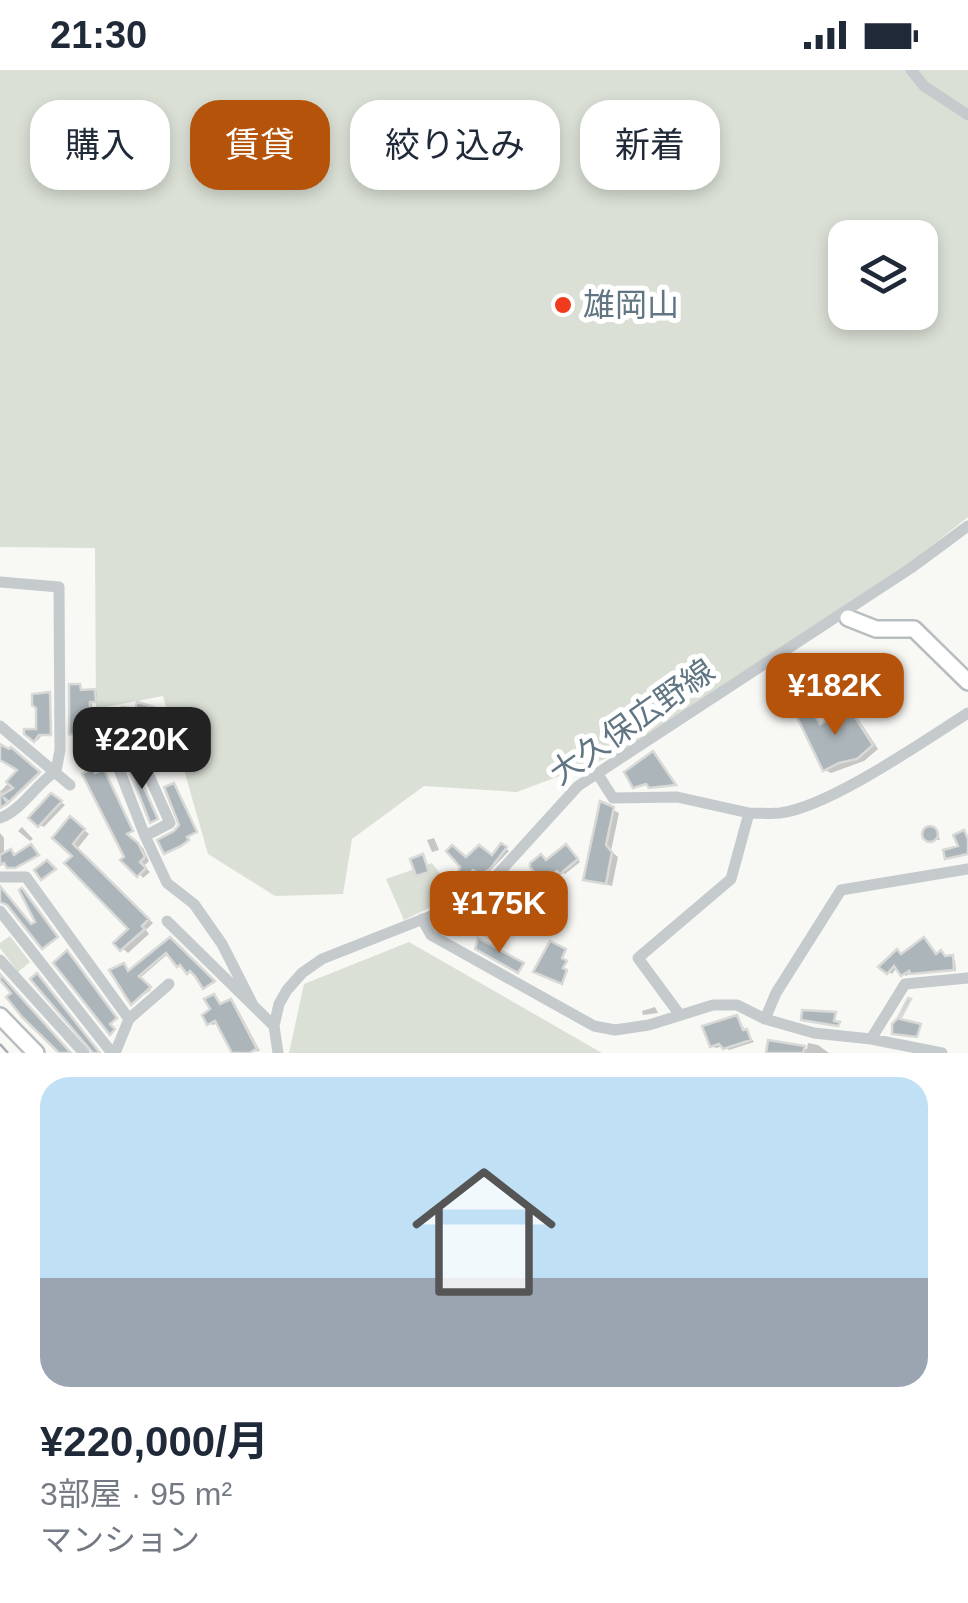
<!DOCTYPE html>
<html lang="ja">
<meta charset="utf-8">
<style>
body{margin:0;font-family:Arial,"Noto Sans JP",sans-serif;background:#f2f2f3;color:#1f2937;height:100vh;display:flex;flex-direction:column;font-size:38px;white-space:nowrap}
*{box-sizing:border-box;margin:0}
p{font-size:32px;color:#747a83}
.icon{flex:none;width:55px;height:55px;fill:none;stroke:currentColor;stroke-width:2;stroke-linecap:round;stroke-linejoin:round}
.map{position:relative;height:983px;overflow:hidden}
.sheet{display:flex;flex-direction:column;background:#fff;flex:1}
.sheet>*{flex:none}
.top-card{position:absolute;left:30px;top:30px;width:910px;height:90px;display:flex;gap:20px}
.tools{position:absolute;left:828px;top:150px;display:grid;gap:20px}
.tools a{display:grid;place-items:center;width:110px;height:110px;border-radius:20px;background:#fff;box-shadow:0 5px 15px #0003;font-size:50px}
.price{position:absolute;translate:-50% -85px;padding:0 22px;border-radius:20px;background:#b45309;color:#fff;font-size:32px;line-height:65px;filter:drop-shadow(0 2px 5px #0008)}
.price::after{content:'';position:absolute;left:50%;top:60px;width:30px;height:22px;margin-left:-15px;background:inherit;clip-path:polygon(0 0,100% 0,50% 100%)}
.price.active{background:#222;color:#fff}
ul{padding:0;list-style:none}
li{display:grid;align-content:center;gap:20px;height:530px;padding:0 40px}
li+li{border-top:2px solid #e0e1e3}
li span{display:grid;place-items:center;height:310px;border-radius:30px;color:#555}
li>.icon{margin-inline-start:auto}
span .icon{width:180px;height:180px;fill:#fffc;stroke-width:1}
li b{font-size:42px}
.tag{padding:0 35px;border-radius:30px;background:#fff;box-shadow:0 5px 15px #0003;font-size:35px;line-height:90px}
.tag.active{background:#b45309;color:#fff}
.status{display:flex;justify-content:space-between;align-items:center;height:70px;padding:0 50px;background:#fff;direction:ltr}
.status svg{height:28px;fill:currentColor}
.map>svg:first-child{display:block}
.green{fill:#dae0d5;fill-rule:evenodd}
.shadow{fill:#0003}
.building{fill:#acb6ba;stroke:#d9d9d7;stroke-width:2.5}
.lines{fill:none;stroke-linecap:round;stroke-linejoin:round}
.major-casing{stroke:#b8bdc0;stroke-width:20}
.minor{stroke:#c5cacd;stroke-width:11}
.major{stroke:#fff;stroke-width:15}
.rail{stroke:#a5adb2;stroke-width:2.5;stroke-dasharray:15 8;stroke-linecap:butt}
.poi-dot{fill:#f03c1d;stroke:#fff;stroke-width:4}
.labels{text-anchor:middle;stroke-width:10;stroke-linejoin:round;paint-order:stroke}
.poi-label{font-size:32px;fill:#617682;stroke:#fff;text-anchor:start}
.street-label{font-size:32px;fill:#617682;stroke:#fff}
</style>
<div class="status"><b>21:30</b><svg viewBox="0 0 49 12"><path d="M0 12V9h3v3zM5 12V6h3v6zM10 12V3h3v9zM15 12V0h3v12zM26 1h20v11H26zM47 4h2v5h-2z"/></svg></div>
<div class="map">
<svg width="968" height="983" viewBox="0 0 968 983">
<rect width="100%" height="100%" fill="#f8f8f5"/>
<!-- green -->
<path class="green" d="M0,0H968V447L910,493L618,684L517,722L424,716L352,769L343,824L275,826L208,784L163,626L96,639L95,478L0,477ZM845,168H920V242H845Z
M432,793L456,825L404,850L386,809Z
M10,866L30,892L18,902L0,878V873Z
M409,872L602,983H289L304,914Z"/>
<!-- shadow -->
<path class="shadow" d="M80,617L82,622L97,623V632H92L90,665L74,664Z
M50,625L52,665H42L37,671L26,663L39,661Z
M849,641L855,644L878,679L864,691L831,703L825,700L811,642L823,655Z
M0,677L13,682L40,704L6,736H0V722L21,699L0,688Z
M160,686L166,699L162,701L154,688Z
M93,701L102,702L130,767L143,778L149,791L144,796L150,802L143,808L127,788Z
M52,726L65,735L44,757L40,755Z
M613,740L619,743L611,781L618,787L612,816L586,809Z
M76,753L89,764L77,779L153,853L146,860L149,864L128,883L116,873L131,859L75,785L55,768Z
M22,757L33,769L30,771L18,761Z
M936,759L940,770L924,769L923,760Z
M0,763L4,768V785L15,788L33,778L39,786L18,797H11L7,793L0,796Z
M434,768L439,780L432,782L427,770Z
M502,776L509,781L486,805L478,800L471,809L461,802L467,790L493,788Z
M569,779L580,792L565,804L561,802L550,811L547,809V792Z
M924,870L938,886L941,883L955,890L956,901L912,902L906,906L897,897L892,904L882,897Z
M173,872L215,913L204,917L193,901L191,903L183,894L179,895L169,883L140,908L151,920L132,933L124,895L129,903Z
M214,927L222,936L231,932L235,934L260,981L235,983L219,952L213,955L209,953Z
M655,937L658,943L643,945L642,941Z
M737,948L754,972L729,980L723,976L716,978L712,976Z
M770,973L807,979L808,973L818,975L829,983H769Z"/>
<!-- building -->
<path class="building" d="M69,614H80L81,620L95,619L96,632H90L88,666L69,664Z
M50,622L51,665H39L34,672L24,664V659H36V638L32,635V624Z
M137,632L154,637L151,657L137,655L132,648L121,644L122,637L135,639Z
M849,638L873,675L857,689L839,693L823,701L797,647L811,639L820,654Z
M156,651L170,653L167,668L155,666Z
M0,674L9,679L11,677L40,702L9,732L3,727L8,733L0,738V722L2,725L13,718L6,712L17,700L0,690Z
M653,681L676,715L649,718L646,714L633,718L624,702Z
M130,686L158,749L150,753L125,689Z
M93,698L95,703L104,699L133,761L127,764L138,773L145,787L140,792L146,798L137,807L120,790L124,787L82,704Z
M174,713L197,762L187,767L189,770L181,776L164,784L157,770L174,761L179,755L164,717Z
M51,723L62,731L38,757L28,748Z
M600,731L614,737L606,775L612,782L606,814L583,810Z
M70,746L85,759L73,774L149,849L142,856L145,859L120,881L113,873L128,859L64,793L72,786L52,768Z
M922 764a8 8 0 1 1 16 0a8 8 0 1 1-16 0Z
M964,760L968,769V784L945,789L943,780L958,776L953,765Z
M501,773L507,777L491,798L481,805L473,800L466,809L458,803L460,797L446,781L452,775L466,787L479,775L492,785Z
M31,774L39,785L15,798H7L4,793L0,795V785L11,779L14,785Z
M566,774L578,789L560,804L557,801L546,811L540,804L537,806L530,797V793L541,784L546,790Z
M423,784L429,802L416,806L410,789Z
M47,790L56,799L41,810L34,800Z
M0,816L31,854L35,852L19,820L22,818L58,867L42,879L7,835L0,832Z
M170,867L215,911L203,919L195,906L190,901L187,904L180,895L177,897L166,883L139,906L151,917L131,935L109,900L124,893L128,901Z
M924,867L936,884L941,880L945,886L953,885L954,900L910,904L909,901L901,906L894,896L887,904L878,897L897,879L901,884Z
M478,868L524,893L518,903L475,879Z
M550,871L566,879L562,888L567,891L563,898L567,900L562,914L533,902Z
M67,880L117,948L110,954L115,959L110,965L53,893Z
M37,903L100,983H93L30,909Z
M0,904L71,983H59L22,947L6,927L11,923L0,910Z
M214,924L220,934L231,929L257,979L249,983H232L215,951L207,955L202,945L210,939L204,929Z
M908,928L911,929L900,949L921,954L917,967L892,964V954L898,948Z
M802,940L836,942L834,951L840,952L838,956L801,950Z
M737,945L743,960L747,959L751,970L723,979L719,974L710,977L702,956Z
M768,970L805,976L803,983H766Z"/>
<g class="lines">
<!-- major casing -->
<g class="major-casing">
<path id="major" d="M848,548L876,559H914L968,612
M0,946L36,983"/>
</g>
<!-- minor -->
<path class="minor" d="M911,0L924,16L968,45
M0,512L59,517L60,680L56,701C36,714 21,741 0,748
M99,648L145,766L167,813L194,834L222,874L253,935
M99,648L127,656L170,753L145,766
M0,656L70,715
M597,703L613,728L677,727L749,743
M0,807H26L129,949L115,983
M0,841L112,983
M422,849L431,865L594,956L615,960L649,955L713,935H737L765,949L814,963L871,969L942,983
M167,851L274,956
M0,890L84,983
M680,945L638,888L731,809L749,743C759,743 770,744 780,743C829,737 924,671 968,643
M129,949L169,914
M765,949L776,923L841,820L968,799
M871,969L905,914L968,908
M278,983L274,956L279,934L287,920L302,903L322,889L446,840L497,805L578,716L911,498L968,456"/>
<!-- major -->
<use href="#major" class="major"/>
<!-- rail -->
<path class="rail" d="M0,974L8,983"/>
</g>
<!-- markers -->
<circle class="poi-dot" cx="563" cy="235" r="10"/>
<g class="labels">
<!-- poi labels -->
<g class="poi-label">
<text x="583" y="246">雄岡山</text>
</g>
<!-- street labels -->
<g class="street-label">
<text transform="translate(632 652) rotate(-35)" y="11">大久保広野線</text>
</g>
</g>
</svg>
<div class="tools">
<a><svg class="icon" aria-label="layers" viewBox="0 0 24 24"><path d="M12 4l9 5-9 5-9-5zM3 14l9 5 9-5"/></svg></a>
</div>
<b class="price" style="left:835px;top:668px">¥182K</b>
<b class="price active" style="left:142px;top:722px">¥220K</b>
<b class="price" style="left:499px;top:886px">¥175K</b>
<div class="top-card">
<a class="tag">購入</a>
<a class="tag active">賃貸</a>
<a class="tag">絞り込み</a>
<a class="tag">新着</a>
</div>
</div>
<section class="sheet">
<ul>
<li><span style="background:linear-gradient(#bfe0f5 65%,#9aa5b1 0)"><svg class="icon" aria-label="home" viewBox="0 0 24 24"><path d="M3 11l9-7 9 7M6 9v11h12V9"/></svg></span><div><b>¥220,000/月</b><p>3部屋 · 95 m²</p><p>マンション</p></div></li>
</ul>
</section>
